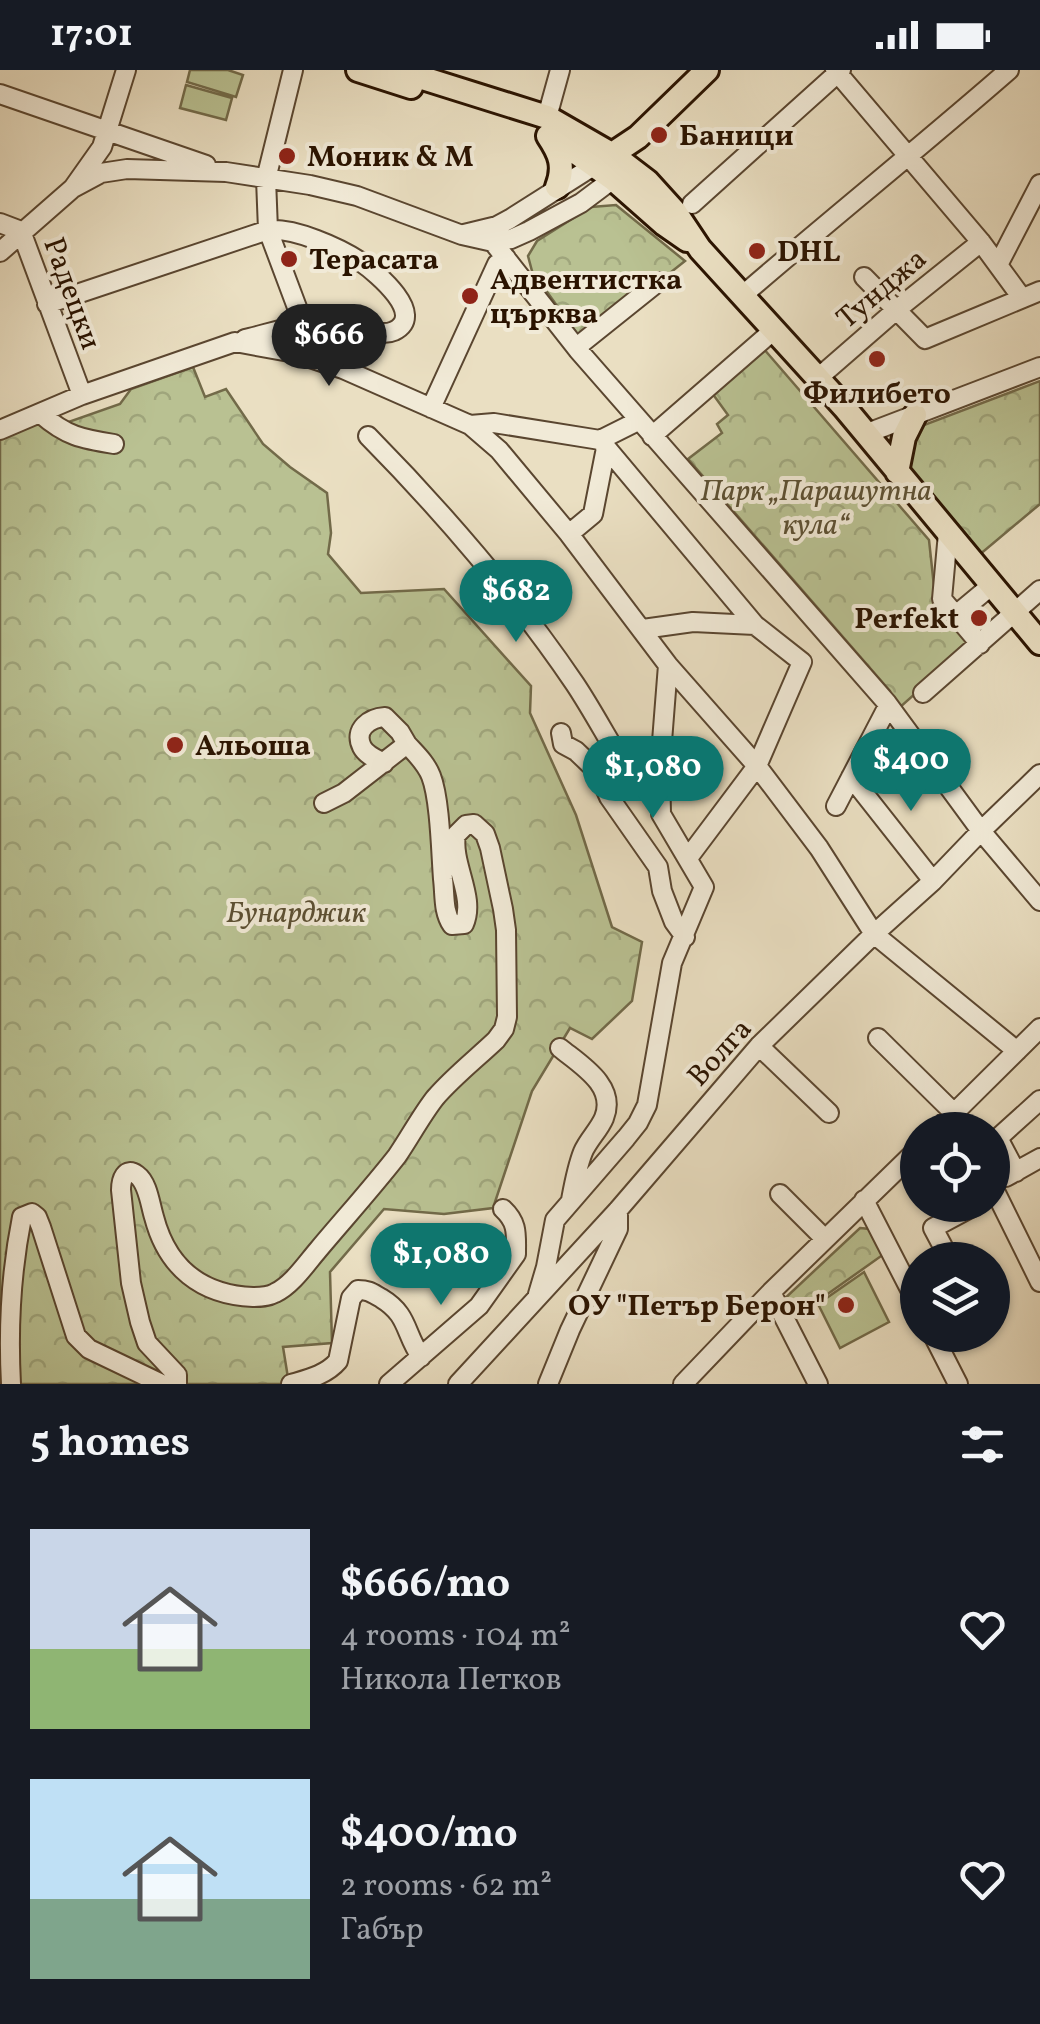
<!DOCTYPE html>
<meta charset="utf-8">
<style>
body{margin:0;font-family:Vollkorn,serif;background:#20242c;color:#f1f3f6;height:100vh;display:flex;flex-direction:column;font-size:38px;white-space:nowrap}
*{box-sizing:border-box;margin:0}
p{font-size:32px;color:#9ea1a6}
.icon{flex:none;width:55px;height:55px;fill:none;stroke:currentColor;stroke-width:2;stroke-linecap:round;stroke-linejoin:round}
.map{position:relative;height:1314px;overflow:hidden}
.drawer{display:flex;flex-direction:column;background:#171b24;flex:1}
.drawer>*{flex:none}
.fabs{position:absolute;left:900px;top:1042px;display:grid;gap:20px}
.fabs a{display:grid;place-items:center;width:110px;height:110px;border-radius:50%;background:#171b24;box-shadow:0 2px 8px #0004;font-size:50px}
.price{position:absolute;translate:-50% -85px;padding:0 22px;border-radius:35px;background:#0f766e;color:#fff;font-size:32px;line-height:65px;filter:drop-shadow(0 2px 5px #0008)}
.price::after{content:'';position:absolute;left:50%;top:60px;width:30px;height:22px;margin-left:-15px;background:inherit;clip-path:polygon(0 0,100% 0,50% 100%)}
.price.current{background:#222;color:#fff}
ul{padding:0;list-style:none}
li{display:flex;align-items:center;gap:30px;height:250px;padding:0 30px}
li span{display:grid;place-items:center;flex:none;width:280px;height:200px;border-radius:0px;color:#555}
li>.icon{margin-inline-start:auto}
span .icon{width:120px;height:120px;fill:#fffc;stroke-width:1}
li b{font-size:42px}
h2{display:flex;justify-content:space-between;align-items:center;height:120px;padding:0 30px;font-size:42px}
.status{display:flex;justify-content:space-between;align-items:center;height:70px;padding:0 50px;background:#171b24;direction:ltr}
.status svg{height:28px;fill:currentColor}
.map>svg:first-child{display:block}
.forest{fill:url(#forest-crowns);stroke:#726a49;stroke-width:2.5}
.garden{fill:#b9c192;stroke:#726a49;stroke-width:2.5}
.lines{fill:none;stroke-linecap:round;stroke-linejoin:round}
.minor-casing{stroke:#5a4630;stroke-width:22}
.major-casing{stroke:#2a1300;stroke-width:28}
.minor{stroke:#f1ead7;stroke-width:18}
.major{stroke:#eadfc2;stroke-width:22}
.poi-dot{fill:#8f2418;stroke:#f1ead7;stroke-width:4}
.labels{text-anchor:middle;stroke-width:8;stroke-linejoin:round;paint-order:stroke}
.poi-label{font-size:30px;font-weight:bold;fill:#2a1300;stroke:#f1ead7;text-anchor:start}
.street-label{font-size:30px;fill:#2a1300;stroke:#f1ead7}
.park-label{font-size:30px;font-style:italic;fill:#5c5033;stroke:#f1ead7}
</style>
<div class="status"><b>17:01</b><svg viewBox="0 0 49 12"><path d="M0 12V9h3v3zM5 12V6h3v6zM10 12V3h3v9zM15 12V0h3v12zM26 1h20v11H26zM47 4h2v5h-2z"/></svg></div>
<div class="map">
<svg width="1040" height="1314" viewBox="0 0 1040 1314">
<defs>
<pattern id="forest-crowns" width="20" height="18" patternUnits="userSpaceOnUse" patternTransform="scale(2.5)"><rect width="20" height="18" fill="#b9c192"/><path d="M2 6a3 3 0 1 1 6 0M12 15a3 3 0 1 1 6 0" fill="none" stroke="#9fa57c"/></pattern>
</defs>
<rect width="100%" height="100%" fill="#eadfc2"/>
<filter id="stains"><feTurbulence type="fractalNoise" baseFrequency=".002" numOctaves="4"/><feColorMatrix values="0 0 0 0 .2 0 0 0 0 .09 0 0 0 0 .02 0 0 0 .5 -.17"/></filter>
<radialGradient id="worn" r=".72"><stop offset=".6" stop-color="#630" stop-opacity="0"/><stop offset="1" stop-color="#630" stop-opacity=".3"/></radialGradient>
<!-- forest -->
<path class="forest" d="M616,135L685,191L583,272L532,201L528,186L537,171L591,137Z
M763,278L929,470L936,535L971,574L898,639L891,630L890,621L688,389L722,363L717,354L728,345L712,323Z
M193,297L205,327L226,319L263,374L290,397L327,423L331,463L328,484L361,523L444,519L531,616L530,643L576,745L612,857L642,872L632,931L592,969L570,958L532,1021L493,1138L444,1144L384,1139L330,1202L332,1273L283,1277L289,1314H0V365L58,341L63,354L120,334L131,319Z
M1040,311V434L978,486L906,397L908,372L924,355Z
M860,1158L870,1159L884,1184L791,1250L781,1232Z"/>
<!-- garden -->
<path class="garden" d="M190,0H228L243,5L236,27L187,12Z
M186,15L232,28L226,50L180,38Z
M864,1202L889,1252L840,1278L818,1234Z"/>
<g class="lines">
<!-- minor casing -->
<g class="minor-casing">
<path id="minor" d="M293,0L266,109L268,160L304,256
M835,0L981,172L1022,228
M0,24L206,95
M547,47L560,0
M73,118L101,103L127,99L226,102L310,115L357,126L462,165L493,172L511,169L529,161L581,133L613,109
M692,134L841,0
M0,153L21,161L82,325
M464,164L497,156L510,149L595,95
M493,172L578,280L887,633L981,761L1040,831
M0,182L73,118L102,77L126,0
M999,193L1040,114
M864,207L925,269L1040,221
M743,225C831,149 922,76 1009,0
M47,234L268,160C295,158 338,177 361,192C377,203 427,245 394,261C376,269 354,252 335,251C314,249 267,264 245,269
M578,280L583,272L658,212
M818,308L895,241L981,172
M431,338L497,194L506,188
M41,344C66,366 82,369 114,374
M470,355L499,380L569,464L668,595L757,696L819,778L874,864L1017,981
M0,360L82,325L235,272L295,283L343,299L470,355L494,353L600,370L638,351
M865,364L1040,297
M368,366C440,439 517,528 575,614C595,644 611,676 631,706C645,709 651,710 660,697
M652,366L774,260
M600,370L755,555L802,592L757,696L688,788
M948,463L942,529L980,574
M569,464L593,444L606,378
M956,545L992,515
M643,559L693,552L755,555
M923,623L1040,520
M561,663L563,674L576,681L598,702L609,727L658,797L662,821L674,852L685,867
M384,693C376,689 366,685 362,677C353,659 370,648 385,647L400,662L407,674
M851,707L933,811
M836,736L888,636
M878,968L955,1044L963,1060
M759,976L829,1043
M560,978C581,995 617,1016 604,1048C599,1060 588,1070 583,1082C577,1097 574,1114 571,1130
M937,1060L1040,958
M1016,1102L998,1068L1040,1030
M1006,1107L1040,1088
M992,1115L1040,1212
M780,1124L825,1169
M864,1130L918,1235
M503,1139C518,1153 516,1164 516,1184
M950,1190L933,1158L976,1135
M771,1222L818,1314
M538,1224L546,1197L555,1150L626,1068L638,1053L647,1035L672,893L704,817L661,744L660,697L668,595
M933,1265L958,1314
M11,1314C8,1258 11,1202 22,1147L32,1143L37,1147L41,1157L76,1266L89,1279L162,1314
M177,1314V1305L147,1273L140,1252L131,1213L121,1120C121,1110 125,1096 137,1105C148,1113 150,1134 154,1147C167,1197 201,1225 253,1227C260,1227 268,1227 275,1223C292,1215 306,1194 318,1180C344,1149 372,1118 397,1086C410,1067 421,1046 435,1028C453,1007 476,989 496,970L504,959L507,947L506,860L503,839L490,778L485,764L474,754L466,755L456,765C451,794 476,827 464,854L452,855C443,842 445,825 443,809C441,782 440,729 431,706C426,693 416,684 407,674L344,723L324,733
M291,1314C308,1309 326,1305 338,1291L351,1228L358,1220C369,1220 372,1223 381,1228C409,1245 404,1262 421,1287
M389,1314L479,1236L516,1184
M458,1314L618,1140L759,976L874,864L933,811L981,761L1040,704
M548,1314L570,1260L618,1159V1140
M683,1314L771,1222L918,1079"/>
</g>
<!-- major casing -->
<g class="major-casing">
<path id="major" d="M358,0L411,17
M397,0L547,47L613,85L647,111L676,143L700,179L844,337L1040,573
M550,64L613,109L664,154L687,170
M548,66C560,84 565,96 557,117
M602,91L638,67L707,0
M897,402L904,367L915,345"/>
</g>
<!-- minor -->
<use href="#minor" class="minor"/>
<!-- major -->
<use href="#major" class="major"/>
</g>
<!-- markers -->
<g class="poi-dot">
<circle cx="659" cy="65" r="10"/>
<circle cx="287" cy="86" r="10"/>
<circle cx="757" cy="181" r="10"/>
<circle cx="289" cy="189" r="10"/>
<circle cx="470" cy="226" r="10"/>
<circle cx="877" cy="289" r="10"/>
<circle cx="979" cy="548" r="10"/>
<circle cx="175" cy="675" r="10"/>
<circle cx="846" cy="1235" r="10"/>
</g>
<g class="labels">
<!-- poi labels -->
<g class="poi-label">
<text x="679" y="75">Баници</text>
<text x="307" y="96">Моник &amp; М</text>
<text x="777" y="191">DHL</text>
<text x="309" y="199">Терасата</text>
<text x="490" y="219">Адвентистка<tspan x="490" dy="34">църква</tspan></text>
<text x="877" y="333" text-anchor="middle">Филибето</text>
<text x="959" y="558" text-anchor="end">Perfekt</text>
<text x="195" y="685">Альоша</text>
<text x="826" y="1245" text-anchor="end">ОУ "Петър Берон"</text>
</g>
<!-- street labels -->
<g class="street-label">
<text transform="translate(881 218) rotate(-40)" y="10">Тунджа</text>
<text transform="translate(73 223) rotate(70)" y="10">Радецки</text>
<text transform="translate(719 982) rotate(-48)" y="10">Волга</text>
</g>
<!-- park labels -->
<g class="park-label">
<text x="816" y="430">Парк „Парашутна<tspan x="816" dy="34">кула“</tspan></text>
<text x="296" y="852">Бунарджик</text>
</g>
</g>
<rect width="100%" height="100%" filter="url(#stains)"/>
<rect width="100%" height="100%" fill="url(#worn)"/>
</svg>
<div class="fabs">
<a><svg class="icon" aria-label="locate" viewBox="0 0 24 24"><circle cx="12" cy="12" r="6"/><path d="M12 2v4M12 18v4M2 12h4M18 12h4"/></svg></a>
<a><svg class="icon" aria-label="layers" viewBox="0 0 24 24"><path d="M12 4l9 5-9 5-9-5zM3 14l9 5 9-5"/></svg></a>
</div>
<b class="price current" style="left:329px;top:319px">$666</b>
<b class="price" style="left:516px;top:575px">$682</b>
<b class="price" style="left:911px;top:744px">$400</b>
<b class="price" style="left:653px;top:751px">$1,080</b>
<b class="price" style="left:441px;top:1238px">$1,080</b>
</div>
<section class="drawer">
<h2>5 homes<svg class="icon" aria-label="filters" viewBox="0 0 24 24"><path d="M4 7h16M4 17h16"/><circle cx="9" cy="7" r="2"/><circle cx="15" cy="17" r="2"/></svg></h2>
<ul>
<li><span style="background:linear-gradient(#c9d6e8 60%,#8fb573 0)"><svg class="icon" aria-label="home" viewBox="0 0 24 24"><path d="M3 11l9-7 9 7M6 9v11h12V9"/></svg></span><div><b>$666/mo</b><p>4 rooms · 104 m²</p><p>Никола Петков</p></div><svg class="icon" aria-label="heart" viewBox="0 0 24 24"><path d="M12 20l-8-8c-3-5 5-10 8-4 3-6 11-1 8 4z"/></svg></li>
<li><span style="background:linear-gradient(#bfe0f5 60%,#7fa58c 0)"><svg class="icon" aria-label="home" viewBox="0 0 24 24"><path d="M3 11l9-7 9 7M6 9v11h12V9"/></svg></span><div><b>$400/mo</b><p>2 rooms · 62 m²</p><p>Габър</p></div><svg class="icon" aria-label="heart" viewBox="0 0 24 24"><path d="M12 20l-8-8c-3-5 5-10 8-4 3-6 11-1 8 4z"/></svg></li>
</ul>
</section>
